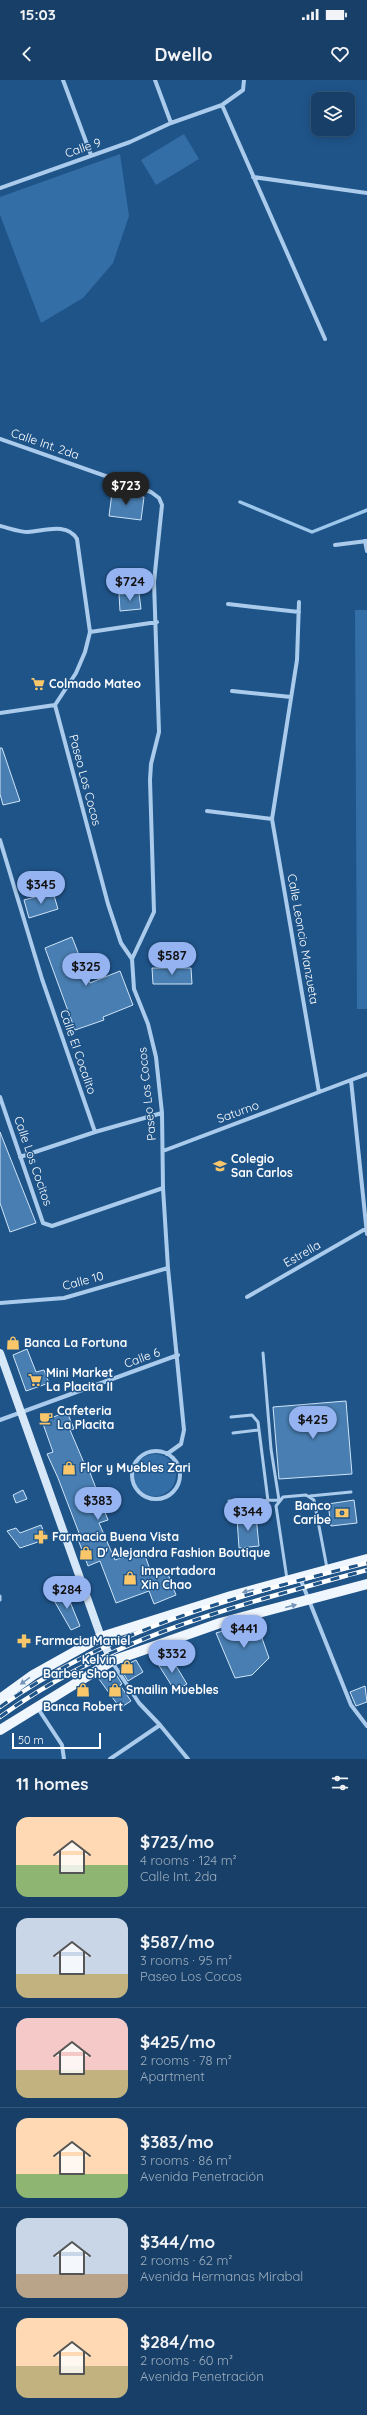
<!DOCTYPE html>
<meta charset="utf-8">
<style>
body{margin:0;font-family:Quicksand,sans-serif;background:#244a70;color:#f1f3f6;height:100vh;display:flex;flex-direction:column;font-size:15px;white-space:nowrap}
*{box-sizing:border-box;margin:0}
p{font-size:13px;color:#9eafc0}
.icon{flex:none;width:22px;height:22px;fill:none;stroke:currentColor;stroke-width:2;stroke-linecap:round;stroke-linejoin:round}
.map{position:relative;height:1679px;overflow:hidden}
.panel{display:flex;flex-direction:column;background:#173f67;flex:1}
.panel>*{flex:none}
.tools{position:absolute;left:311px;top:12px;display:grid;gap:8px}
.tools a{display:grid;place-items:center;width:44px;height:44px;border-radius:8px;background:#173f67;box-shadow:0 2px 10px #0003,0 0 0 1px #36587b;font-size:20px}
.scale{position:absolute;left:12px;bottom:10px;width:89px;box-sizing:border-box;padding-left:4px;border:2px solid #fff;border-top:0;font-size:11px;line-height:14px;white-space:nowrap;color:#fff;-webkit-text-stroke:3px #1f5489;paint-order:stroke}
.price{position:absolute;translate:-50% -34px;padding:0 9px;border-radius:14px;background:#95b2f1;color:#111;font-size:13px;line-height:26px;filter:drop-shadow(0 1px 2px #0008)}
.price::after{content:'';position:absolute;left:50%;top:24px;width:12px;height:9px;margin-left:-6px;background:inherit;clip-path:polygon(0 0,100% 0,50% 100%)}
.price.current{background:#222;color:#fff}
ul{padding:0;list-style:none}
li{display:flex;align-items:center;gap:12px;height:100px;padding:0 16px}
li+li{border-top:1px solid #36587b}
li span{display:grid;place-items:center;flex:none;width:112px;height:80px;border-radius:12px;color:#555}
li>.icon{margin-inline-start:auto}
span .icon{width:48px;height:48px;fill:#fffc;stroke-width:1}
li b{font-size:17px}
h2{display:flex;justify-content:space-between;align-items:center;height:48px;padding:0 16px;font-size:17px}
.status{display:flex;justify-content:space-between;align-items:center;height:28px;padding:0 20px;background:#173f67;direction:ltr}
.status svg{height:11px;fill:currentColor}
header{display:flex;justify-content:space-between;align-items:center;height:52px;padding:0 16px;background:#173f67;font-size:18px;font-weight:700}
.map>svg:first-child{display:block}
.green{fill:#336ea6}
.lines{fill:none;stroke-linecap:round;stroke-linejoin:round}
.stream{stroke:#9ec7ec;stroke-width:3.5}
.building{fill:#487eb1;stroke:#cfe4f8}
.lane{stroke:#aacbeb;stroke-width:3}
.street{stroke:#aacbeb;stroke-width:4}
.secondary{stroke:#d6e7f8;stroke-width:8}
.primary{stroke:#eff6fe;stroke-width:10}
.rail-casing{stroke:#fff;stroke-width:4.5}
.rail{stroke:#1f5489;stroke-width:3;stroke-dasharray:9;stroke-linecap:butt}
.oneway{fill:#7295b8}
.labels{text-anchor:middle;stroke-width:3;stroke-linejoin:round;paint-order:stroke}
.street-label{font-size:12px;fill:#fff;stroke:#1f5489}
.poi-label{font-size:12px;font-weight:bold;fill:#fff;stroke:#1f5489;text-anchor:start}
</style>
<div class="status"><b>15:03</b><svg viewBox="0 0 49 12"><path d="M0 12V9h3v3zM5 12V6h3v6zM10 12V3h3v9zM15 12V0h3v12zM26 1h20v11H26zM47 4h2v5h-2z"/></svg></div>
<header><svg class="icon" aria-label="back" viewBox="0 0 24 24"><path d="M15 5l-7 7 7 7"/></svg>Dwello<svg class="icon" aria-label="heart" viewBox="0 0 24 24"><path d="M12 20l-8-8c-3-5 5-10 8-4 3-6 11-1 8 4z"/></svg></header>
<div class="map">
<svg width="367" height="1679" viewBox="0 0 367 1679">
<rect width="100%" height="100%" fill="#1f5489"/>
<!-- green -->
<path class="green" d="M184,54L199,79L156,105L141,80Z
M120,74L129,136L113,183L83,218L41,243L0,135V117Z
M355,530H367V929H357Z
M134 1395a21 21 0 1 1 42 0a21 21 0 1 1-42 0Z"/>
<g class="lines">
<!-- stream -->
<path class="stream" d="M240,422L312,452L367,430"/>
</g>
<!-- building -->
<path class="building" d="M112,413L144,417L141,440L109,436Z
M139,513L141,529L120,531L119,514Z
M0,668H2L20,721L3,725L0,714Z
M53,812L58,829L29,838L24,820Z
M72,857L90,903L120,891L133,925L103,937L104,940L75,950L45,868Z
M152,888H191L192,904H153Z
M0,1052L36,1143L10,1152L0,1123Z
M27,1269L36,1292L44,1290L49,1303L26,1311L13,1275Z
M346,1321L352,1394L279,1399L273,1327Z
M67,1332L74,1349L70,1350L87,1390H89L108,1440L99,1443L115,1480L143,1470L152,1495L166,1489L176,1515L154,1524L149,1511L116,1523L100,1481L88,1486L76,1454L79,1453L58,1398L47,1374L53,1372L42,1341Z
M23,1410L27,1419L16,1423L13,1415Z
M354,1420L357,1443L331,1446L328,1424Z
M256,1436L259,1466L239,1468L237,1438Z
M41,1445L47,1459L20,1468L7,1451L16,1448L20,1453Z
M66,1512L80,1546L71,1550L52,1517Z
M256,1541L269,1578L252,1595L235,1598L216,1553Z
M170,1576L187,1604L175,1611L158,1584Z
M136,1580L143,1592L128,1601L120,1588Z
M114,1591L122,1604L120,1605L131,1621L120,1628L99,1599Z
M365,1606L367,1622L356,1626L350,1612Z"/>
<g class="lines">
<!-- lane -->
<path class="lane" d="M231,1337L252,1335L258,1342L268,1421
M233,1353L259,1350
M310,1416L351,1412
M229,1421L279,1420L271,1369L263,1273
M287,1499L276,1426L283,1417L306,1415L314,1420L327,1488
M0,1516V1520"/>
<!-- street -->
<path class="street" d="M63,0L91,75
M155,0L171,43
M222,25L325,259
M253,97L367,113
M0,108L130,62L171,43L222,25L243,10L244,0
M0,359L151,412L159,418L162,425L154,502L159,652L151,684L150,700L154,832L132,879
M0,446C9,448 19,452 28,452C44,451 67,442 77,459L90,552L85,572L76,593L55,625L108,824L121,863L132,879L134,909L148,944L156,977L162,1033L163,1108L168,1188L184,1350L181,1364L167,1374
M365,461L367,471
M335,465L367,461
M299,522L297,580L272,739L319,1012
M228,524L299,532
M90,552L157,542
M232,611L291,617
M0,633L55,625
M207,731L272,739
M0,760L42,899L95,1052
M351,1000L367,994
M0,1017L43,1143L52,1146L163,1108
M163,1071L351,1000L367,1154
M20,1077L95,1052L162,1033
M247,1217L367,1148
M0,1223L64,1218L168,1188
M0,1340L178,1275
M132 1395a24 24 0 1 1 48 0a24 24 0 1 1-48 0Z
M300,1498L351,1625L367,1646
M112,1582L139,1623L160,1645
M37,1627L62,1665L64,1679
M110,1679L160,1645L188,1679"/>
<!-- secondary -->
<path class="secondary" d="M0,1273L101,1557L112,1581"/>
<!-- primary -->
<path class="primary" d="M0,1619L33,1595L101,1557L231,1516L367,1479
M0,1650L112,1581L220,1543L367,1504"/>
<!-- rail casing -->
<g class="rail-casing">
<path id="rail" d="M0,1627C109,1549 239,1515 367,1483
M0,1637C109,1557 239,1525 367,1490"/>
</g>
<!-- rail -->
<use href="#rail" class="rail"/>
</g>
<!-- one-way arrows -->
<defs><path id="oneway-solid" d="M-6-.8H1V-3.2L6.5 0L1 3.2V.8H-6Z"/></defs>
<g class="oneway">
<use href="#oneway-solid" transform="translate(248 1511) rotate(165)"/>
<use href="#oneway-solid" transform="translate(291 1526) rotate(-14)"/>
<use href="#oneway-solid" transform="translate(25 1601) rotate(144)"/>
</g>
<!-- icons -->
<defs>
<g id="supermarket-bare" transform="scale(1.08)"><path d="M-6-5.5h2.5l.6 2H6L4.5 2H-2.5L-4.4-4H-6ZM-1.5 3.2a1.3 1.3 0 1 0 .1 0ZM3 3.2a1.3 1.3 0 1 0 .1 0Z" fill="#f9c76a" stroke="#1f5489" stroke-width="2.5" paint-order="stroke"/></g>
<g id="university-bare" transform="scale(1.08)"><path d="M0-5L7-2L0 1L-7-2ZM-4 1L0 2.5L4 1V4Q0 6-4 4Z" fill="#f9c76a" stroke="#1f5489" stroke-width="2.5" paint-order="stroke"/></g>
<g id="shop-bare" transform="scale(1.08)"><path d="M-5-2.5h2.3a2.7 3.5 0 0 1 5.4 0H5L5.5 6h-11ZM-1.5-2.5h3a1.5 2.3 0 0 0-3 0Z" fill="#f9c76a" stroke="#1f5489" stroke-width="2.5" paint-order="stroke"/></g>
<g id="cafe-bare" transform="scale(1.08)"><path d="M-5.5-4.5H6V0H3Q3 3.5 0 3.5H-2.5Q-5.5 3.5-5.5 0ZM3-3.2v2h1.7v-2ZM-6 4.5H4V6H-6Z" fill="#f9c76a" stroke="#1f5489" stroke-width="2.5" paint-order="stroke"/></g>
<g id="bank-bare" transform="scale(1.08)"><path d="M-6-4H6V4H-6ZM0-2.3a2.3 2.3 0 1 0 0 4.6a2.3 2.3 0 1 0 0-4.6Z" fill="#f9c76a" stroke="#1f5489" stroke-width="2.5" paint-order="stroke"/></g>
<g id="pharmacy-bare" transform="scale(1.08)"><path d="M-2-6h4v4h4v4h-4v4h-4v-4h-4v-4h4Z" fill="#f9c76a" stroke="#1f5489" stroke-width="2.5" paint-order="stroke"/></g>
</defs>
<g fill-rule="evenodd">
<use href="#supermarket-bare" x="38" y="604"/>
<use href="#university-bare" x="220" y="1086"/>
<use href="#shop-bare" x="13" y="1263"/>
<use href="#supermarket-bare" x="35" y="1300"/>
<use href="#cafe-bare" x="46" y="1338"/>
<use href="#shop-bare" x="69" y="1388"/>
<use href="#bank-bare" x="342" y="1433"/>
<use href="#pharmacy-bare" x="41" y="1457"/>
<use href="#shop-bare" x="86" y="1473"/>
<use href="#shop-bare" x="130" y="1498"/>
<use href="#pharmacy-bare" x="24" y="1561"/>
<use href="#shop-bare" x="127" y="1587"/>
<use href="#shop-bare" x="83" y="1610"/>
<use href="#shop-bare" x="115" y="1610"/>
</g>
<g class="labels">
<!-- street labels -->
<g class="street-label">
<text transform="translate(83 68) rotate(-19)" y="4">Calle 9</text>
<text transform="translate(45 364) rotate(19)" y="4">Calle Int. 2da</text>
<text transform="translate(85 700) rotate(75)" y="4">Paseo Los Cocos</text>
<text transform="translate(303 859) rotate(80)" y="4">Calle Leoncio Manzueta</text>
<text transform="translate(78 972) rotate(71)" y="4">Calle El Cocalito</text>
<text transform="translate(147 1014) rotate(-96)" y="4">Paseo Los Cocos</text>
<text transform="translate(238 1032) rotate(-20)" y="4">Saturno</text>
<text transform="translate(33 1081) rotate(71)" y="4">Calle Los Cocitos</text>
<text transform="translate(302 1174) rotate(-30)" y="4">Estrella</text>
<text transform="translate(83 1201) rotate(-15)" y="4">Calle 10</text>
<text transform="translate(142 1278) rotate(-20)" y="4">Calle 6</text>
</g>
<!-- poi labels -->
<g class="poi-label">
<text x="49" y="608">Colmado Mateo</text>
<text x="231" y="1083">Colegio<tspan x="231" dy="14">San Carlos</tspan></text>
<text x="24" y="1267">Banca La Fortuna</text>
<text x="46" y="1297">Mini Market<tspan x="46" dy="14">La Placita II</tspan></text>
<text x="57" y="1335">Cafeteria<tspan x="57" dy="14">La Placita</tspan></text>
<text x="80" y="1392">Flor y Muebles Zari</text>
<text x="331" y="1430" text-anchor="end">Banco<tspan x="331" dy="14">Caribe</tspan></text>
<text x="52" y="1461">Farmacia Buena Vista</text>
<text x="97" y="1477">D' Alejandra Fashion Boutique</text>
<text x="141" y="1495">Importadora<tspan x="141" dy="14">Xin Chao</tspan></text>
<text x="35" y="1565">Farmacia Maniel</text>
<text x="116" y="1584" text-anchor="end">Kelvin<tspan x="116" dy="14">Barber Shop</tspan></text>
<text x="126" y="1614">Smailin Muebles</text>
<text x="83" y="1631" text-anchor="middle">Banca Robert</text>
</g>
</g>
</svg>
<div class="tools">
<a><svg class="icon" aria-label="layers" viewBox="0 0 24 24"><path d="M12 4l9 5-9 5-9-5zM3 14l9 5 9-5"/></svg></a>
</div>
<div class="scale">50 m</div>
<b class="price current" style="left:126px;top:426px">$723</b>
<b class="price" style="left:130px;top:522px">$724</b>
<b class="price" style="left:41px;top:825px">$345</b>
<b class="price" style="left:172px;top:896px">$587</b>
<b class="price" style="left:86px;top:907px">$325</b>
<b class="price" style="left:313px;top:1360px">$425</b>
<b class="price" style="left:98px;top:1441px">$383</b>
<b class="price" style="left:248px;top:1452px">$344</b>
<b class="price" style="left:67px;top:1530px">$284</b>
<b class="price" style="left:244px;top:1569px">$441</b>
<b class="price" style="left:172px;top:1594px">$332</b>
</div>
<section class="panel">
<h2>11 homes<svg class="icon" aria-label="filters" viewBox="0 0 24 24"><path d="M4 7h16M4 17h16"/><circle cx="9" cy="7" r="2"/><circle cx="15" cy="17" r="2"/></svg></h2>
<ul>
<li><span style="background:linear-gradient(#ffd9b3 60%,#8fb573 0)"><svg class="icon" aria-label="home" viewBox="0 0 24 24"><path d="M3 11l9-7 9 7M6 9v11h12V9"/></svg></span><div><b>$723/mo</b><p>4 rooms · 124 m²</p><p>Calle Int. 2da</p></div></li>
<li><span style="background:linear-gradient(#c9d6e8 70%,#c2b280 0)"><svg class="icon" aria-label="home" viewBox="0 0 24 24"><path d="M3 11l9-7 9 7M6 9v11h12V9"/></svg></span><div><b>$587/mo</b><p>3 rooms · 95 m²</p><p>Paseo Los Cocos</p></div></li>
<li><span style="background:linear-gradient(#f6c9c9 65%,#c2b280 0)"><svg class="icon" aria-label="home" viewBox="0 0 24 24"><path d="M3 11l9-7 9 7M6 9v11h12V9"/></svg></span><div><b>$425/mo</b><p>2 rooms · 78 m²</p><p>Apartment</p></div></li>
<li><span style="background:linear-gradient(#ffd9b3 70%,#8fb573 0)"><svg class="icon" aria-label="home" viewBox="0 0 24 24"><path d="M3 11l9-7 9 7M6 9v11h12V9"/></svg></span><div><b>$383/mo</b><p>3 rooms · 86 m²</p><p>Avenida Penetración</p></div></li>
<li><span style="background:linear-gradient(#c9d6e8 70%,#b9a48a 0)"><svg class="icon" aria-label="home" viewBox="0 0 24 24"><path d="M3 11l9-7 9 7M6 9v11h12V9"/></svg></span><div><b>$344/mo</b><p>2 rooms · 62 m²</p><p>Avenida Hermanas Mirabal</p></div></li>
<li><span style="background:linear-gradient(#ffd9b3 60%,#c2b280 0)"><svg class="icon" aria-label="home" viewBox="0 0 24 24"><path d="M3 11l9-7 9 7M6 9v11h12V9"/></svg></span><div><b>$284/mo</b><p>2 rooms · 60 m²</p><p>Avenida Penetración</p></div></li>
</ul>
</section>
